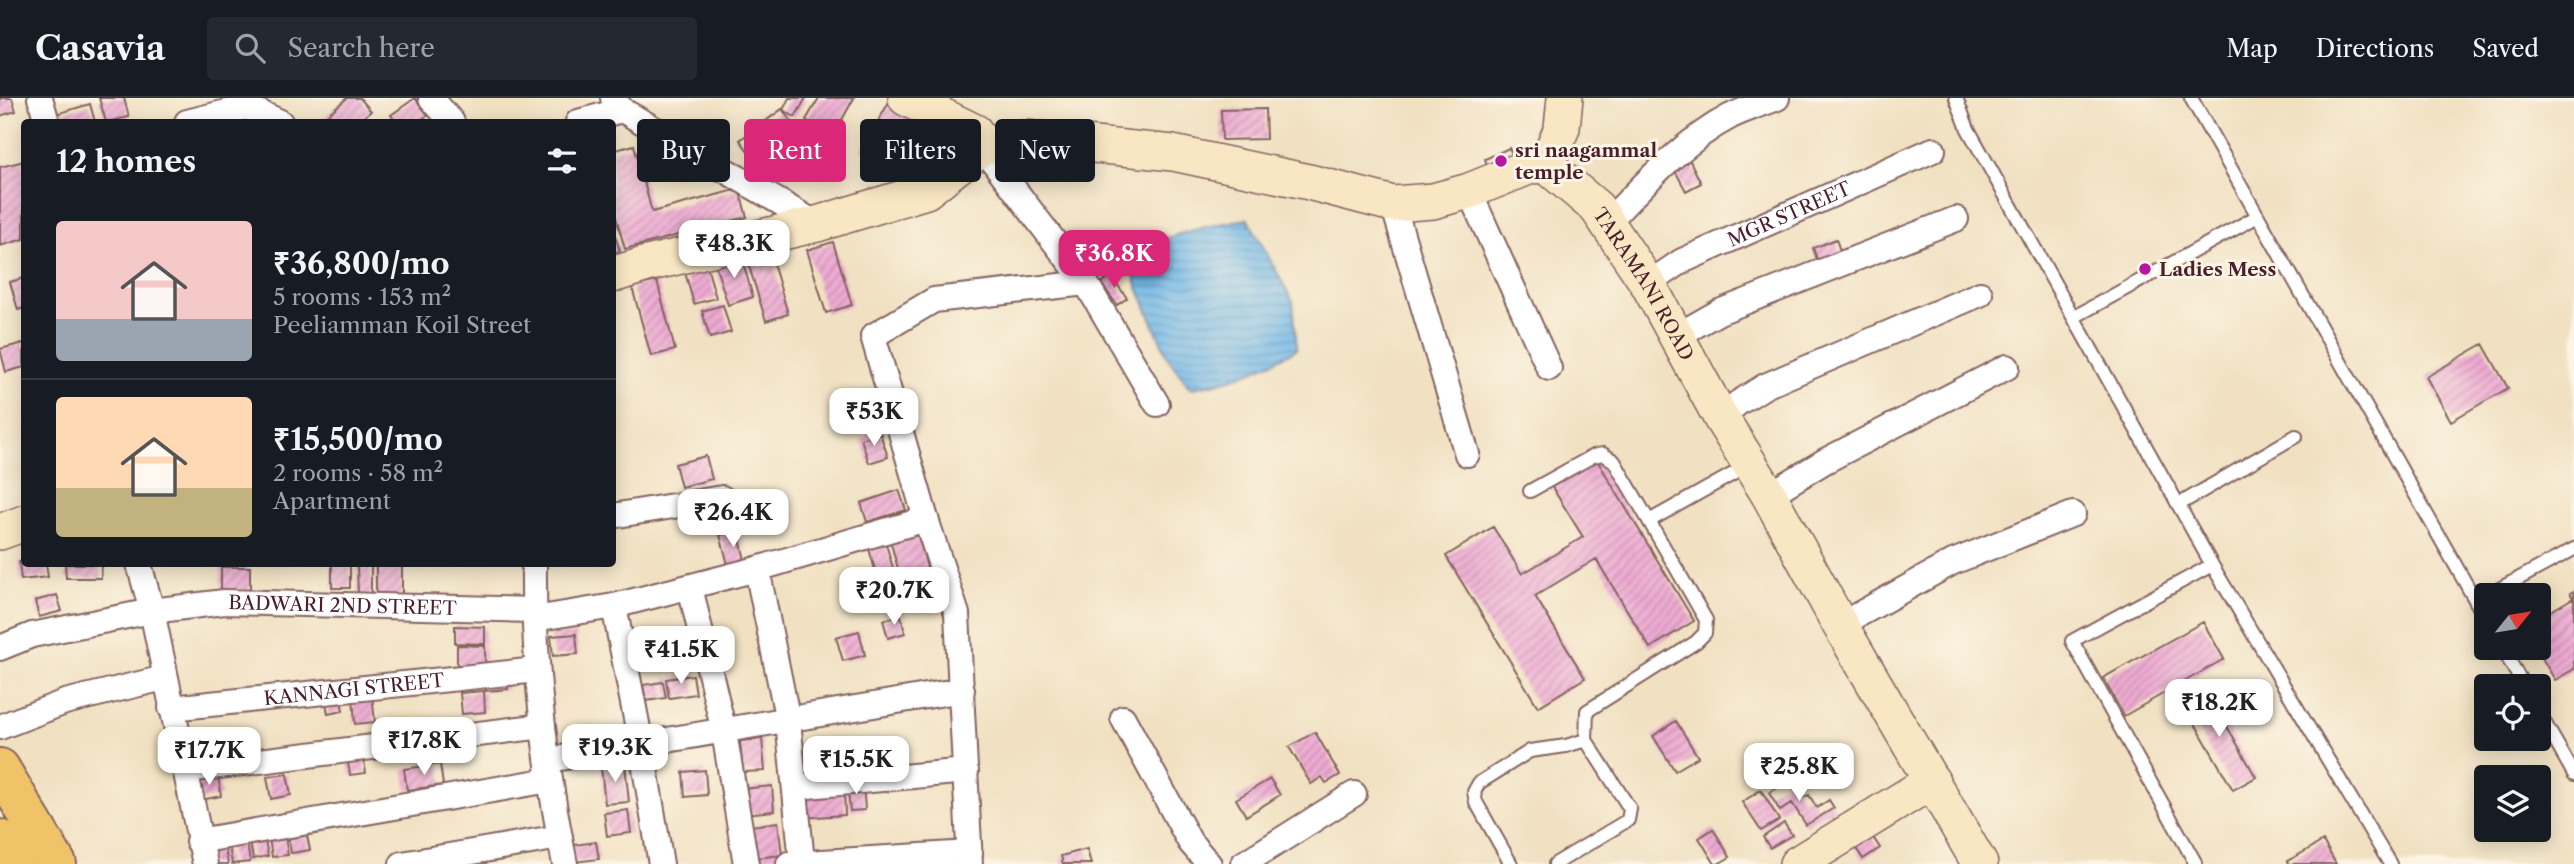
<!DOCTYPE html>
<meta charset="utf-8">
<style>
body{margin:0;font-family:"Libre Caslon Text",serif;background:#242831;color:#f1f3f6;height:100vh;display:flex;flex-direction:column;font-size:26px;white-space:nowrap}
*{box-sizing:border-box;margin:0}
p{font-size:23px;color:#9ea1a6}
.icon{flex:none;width:38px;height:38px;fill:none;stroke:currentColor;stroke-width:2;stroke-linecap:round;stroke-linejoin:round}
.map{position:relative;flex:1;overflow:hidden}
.panel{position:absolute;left:21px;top:21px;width:595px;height:448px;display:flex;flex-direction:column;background:#171b24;border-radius:7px;box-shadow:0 4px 18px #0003}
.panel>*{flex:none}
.hud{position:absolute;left:637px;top:21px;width:665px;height:63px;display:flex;gap:14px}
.needle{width:46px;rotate:60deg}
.buttons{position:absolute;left:2474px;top:485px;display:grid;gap:14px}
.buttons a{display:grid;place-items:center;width:77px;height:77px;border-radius:7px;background:#171b24;box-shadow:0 4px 18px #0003;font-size:35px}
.price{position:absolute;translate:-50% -60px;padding:0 16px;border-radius:14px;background:#fff;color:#222;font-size:23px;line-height:46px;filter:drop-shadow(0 2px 4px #0008)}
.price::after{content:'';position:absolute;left:50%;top:42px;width:21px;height:16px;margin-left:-10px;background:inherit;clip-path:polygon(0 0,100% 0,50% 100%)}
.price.current{background:#db2777;color:#fff}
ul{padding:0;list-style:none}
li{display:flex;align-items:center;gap:21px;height:175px;padding:0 35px}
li+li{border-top:2px solid #363941}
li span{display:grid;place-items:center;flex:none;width:196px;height:140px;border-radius:7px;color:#555}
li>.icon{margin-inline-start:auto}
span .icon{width:84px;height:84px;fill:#fffc;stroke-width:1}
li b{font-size:30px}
h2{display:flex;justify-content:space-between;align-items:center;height:84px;padding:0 35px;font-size:30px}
.chip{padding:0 24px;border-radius:7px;background:#171b24;box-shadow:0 4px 18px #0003;font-size:24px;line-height:63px}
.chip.current{background:#db2777;color:#fff}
header{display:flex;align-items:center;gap:42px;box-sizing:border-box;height:98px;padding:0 35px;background:#171b24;border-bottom:2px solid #363941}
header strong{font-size:33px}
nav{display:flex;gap:38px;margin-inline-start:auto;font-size:24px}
.search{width:490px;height:63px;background:#242831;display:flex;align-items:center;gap:18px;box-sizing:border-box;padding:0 24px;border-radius:7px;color:#9ea1a6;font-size:26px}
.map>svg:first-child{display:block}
.water{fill:url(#water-rules);stroke:#5e6c8a;stroke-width:2}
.building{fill:url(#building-hatch)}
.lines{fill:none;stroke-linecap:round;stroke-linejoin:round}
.lane-casing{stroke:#846360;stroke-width:16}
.street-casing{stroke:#846360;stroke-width:28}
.secondary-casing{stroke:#846360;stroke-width:38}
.primary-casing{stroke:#846360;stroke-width:42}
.lane{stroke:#fff;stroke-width:12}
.street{stroke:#fff;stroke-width:24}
.secondary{stroke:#f9e7c3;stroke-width:35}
.primary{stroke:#f0c369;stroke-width:38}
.poi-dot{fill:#b5179e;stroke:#fcf5e5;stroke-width:2.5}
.labels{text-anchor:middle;stroke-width:6;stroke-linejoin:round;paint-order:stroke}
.poi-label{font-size:19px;font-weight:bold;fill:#4a1f2b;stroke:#fcf5e5;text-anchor:start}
.street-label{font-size:19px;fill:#4a1f2b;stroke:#fcf5e5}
</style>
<header>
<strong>Casavia</strong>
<div class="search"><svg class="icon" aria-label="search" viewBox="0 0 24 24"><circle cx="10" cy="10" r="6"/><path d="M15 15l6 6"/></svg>Search here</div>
<nav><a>Map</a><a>Directions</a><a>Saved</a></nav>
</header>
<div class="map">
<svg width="2574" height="766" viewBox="0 0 2574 766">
<defs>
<pattern id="water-rules" width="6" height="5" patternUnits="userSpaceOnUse" patternTransform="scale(1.75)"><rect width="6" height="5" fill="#71b8e8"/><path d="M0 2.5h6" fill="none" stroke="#5f95bc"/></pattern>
<pattern id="building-hatch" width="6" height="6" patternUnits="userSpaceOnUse" patternTransform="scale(1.75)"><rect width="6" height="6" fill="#eeabd3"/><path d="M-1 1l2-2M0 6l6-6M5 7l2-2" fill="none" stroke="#c38bab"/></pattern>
</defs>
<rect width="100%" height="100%" fill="#fcf5e5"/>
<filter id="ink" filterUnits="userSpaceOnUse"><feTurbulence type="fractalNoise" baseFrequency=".0143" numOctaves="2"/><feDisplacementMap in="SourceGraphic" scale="14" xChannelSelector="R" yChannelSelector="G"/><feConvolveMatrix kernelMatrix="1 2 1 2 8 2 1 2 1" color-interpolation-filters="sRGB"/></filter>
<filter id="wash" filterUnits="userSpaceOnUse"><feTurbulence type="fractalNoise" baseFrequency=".00686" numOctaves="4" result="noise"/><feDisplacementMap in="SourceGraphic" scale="28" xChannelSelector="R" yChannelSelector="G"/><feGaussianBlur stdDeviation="1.57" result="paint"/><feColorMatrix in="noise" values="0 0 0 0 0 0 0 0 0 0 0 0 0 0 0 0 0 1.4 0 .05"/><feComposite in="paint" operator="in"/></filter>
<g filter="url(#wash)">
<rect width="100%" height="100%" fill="#f1e1c2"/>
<!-- water -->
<path class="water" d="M1248,121L1293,204L1297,251C1263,270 1229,285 1190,290L1168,260L1136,185L1133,154C1170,136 1207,127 1248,121Z"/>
<g id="blocks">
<!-- building -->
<path class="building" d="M0,0H12L16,13L0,18Z
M99,0H124L129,19L106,24Z
M347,0H360L371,13L358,24H319Z
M415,0L428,17L418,24H396L391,17Z
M789,0H806L795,19L783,12Z
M819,0H854L833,38L806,22Z
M889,4L918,20L891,69L862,52Z
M90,6L95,24H55L53,17Z
M782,11L801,37L759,68L740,42Z
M1265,11L1266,41L1222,42L1221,12Z
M634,47L652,114L739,91L747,119L625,151L612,105V53Z
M1509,50L1517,65L1491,78L1485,61Z
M1689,61L1701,85L1686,93L1673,69Z
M24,63V141L0,148V69Z
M612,129L620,153L612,155Z
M1836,141L1843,162L1820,170L1813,150Z
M833,144L852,207L826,215L807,152Z
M741,158L753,199L728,207L715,166Z
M771,158L788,216L766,223L748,165Z
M706,165L716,200L694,206L684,171Z
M1111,178L1127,200L1117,207L1101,185Z
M24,180V210L18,212L10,184Z
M657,183L675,252L651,258L632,189Z
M723,207L731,234L710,240L702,213Z
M24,245V269L6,274L0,251Z
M2483,246L2508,290L2451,323L2426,279Z
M880,335L888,359L869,365L861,341Z
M706,358L712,381L681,389L675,366Z
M1597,362L1694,523L1650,550L1596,461L1535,498L1585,580L1538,609L1446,458L1493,429L1522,476L1583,439L1552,389Z
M899,392L906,412L867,424L861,405Z
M738,433L746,466L729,470L720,437Z
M917,434L929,477L902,485L890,442Z
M884,439L895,477L878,482L867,444Z
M24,463V466H46L48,479L21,482L19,464Z
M65,466H101V480H66Z
M332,466H350V490H332Z
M376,466H402V499H376Z
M357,467H371V497H358Z
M221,469H250V492H221Z
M2574,493V571L2555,582L2536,550H2539V520L2573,500L2570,495Z
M57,497L62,513L39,519L35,503Z
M901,518L905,535L888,540L883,522Z
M2203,524L2224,561L2124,618L2103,580Z
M455,528L485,529V546L455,545Z
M859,533L865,557L843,563L836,539Z
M576,536L578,556L553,558L551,538Z
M457,547L485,548V567H457Z
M693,577L696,596L669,600L666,581Z
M507,581L508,591L486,593L485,583Z
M663,584L666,600L646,603L643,587Z
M2205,590L2256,679L2233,692L2182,603Z
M484,593L485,614L462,616L460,595Z
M340,596L343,613L328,616L325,599Z
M372,597L375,624L355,626L353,599Z
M1676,623L1698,659L1675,673L1653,638Z
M1315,634L1340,677L1326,685L1322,679L1311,686L1289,649Z
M762,641L765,673L743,674L740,643Z
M870,652L872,669L852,671L850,654Z
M363,656L366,675L350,677L347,659Z
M440,666L443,687L407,692L404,671Z
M625,666L629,704L605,706L601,669Z
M705,672L707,697L685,699L683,674Z
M287,676L291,697L271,701L267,679Z
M218,677L221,698L201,702L197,680Z
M1270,681L1280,697L1246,718L1236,701Z
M1790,682L1802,700L1809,697L1817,710L1829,702L1834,710L1806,727L1792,705L1780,713L1769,695Z
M863,684L865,712L850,713L847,685Z
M772,688L774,713L745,716L742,691Z
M844,691L845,717L801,720L799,694Z
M1761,692L1779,722L1761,733L1742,704Z
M628,712L631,735L607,738L604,715Z
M778,724L782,757L755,760L751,728Z
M1784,725L1792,737L1770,750L1763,739Z
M305,728L310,752L291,755L287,731Z
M1713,731L1730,759L1718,766H1715L1699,740Z
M284,732L288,757L272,759L268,734Z
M1869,733L1880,750L1863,761L1852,744Z
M264,737L268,758L253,761L249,739Z
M2323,743L2336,766H2289L2288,763Z
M596,744L599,761L575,764L573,747Z
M247,745L250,764L232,766L229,748Z
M225,751L228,766H211L208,753Z
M1087,751L1091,766H1063L1061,758Z"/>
</g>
</g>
<g filter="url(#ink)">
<use href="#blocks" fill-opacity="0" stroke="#846360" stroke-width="2"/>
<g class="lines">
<!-- lane casing -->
<g class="lane-casing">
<path id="lane" d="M1956,0L1968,31L2212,467L2390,766
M2191,0L2487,523
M2074,219L2258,118
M1530,393L1593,358L1603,356L1614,363L1649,423L1733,376
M2178,407L2296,338
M2488,497L2574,451
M2502,550L2524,588
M2539,615L2574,676
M1511,766L1476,704L1474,694L1479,685L1530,653L1566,648L1586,642
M1555,766L1628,722L1630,711L1586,642L1587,613L1696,544L1705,535L1706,522L1649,423
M2196,766L2072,543L2212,467"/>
</g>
<!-- street casing -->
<g class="street-casing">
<g id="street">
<path d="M40,0L47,24"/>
<path d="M431,0L452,24"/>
<path d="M613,0L622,12L817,126"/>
<path d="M187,24L247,9L280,24"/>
<path d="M578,24L622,12"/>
<path d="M982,49L1086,185L1157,306"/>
<path d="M1469,93L1549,270"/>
<path d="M1393,106L1467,356"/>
<path d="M1607,125C1644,86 1683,43 1731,18C1746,11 1762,6 1777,0"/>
<path id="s1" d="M1648,186L1682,163L1933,52"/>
<path d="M1675,239L1719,214L1956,121"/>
<path d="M1721,320L1738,305L1765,288L1980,196"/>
<path d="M1769,397L1825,363L2007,269"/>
<path d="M612,418L722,400"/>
<path d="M139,466L152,513L205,766"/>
<path d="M534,466C533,567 545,667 565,766"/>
<path d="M757,471L788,623L802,764"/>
<path d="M690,489L724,634L746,766"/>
<path d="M614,508L641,646L661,766"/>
<path d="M534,521L614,508L757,471L926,421"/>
<path d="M1840,527L1953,464L2073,416"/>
<path id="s2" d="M0,550L32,537L152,513L224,504L534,512"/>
<path id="s3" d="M171,610L537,572"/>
<path d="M1123,620L1190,744L1209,766"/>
<path d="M0,629L65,604L164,580"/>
<path d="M549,662L962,592"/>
<path d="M186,672L543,628"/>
<path d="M797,689L966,673"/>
<path d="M198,743L550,682"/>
<path d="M402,766L560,739"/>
<path d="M789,766L970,755"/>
<path d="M970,766L957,516L926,421L873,238L934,202L1086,185"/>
<path d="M1243,766L1354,696"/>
</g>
</g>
<!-- secondary casing -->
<g class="secondary-casing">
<g id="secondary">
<path d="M906,0L975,34L982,49"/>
<path id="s4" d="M1546,67L1597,110L1648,186L1721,320L1769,397L1840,527L1980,766"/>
<path d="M1546,67L1562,30L1565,0"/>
<path d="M612,177L647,166L817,126L926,93L982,49L1025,40L1173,55L1309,84L1393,106L1433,103L1469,93L1531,68L1546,67"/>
<path d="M0,434L24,425"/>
<path d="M1797,766L1932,683"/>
</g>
</g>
<!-- primary casing -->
<g class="primary-casing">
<path id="primary" d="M0,670L57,766
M0,741L15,766"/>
</g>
<!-- lane -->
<use href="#lane" class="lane"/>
<!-- street -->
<use href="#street" class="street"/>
<!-- secondary -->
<use href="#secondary" class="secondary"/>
<!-- primary -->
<use href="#primary" class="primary"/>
</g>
</g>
<!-- markers -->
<g class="poi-dot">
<circle cx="1501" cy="63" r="7"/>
<circle cx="2145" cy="171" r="7"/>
</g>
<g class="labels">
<!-- poi labels -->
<g class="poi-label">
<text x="1515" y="59">sri naagammal<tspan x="1515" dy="22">temple</tspan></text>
<text x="2159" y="178">Ladies Mess</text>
</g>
<!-- street labels -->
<g class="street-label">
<text dy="7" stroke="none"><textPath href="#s1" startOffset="158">MGR STREET</textPath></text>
<text dy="7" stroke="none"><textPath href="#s4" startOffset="156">TARAMANI ROAD</textPath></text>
<text dy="7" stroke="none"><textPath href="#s2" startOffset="348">BADWARI 2ND STREET</textPath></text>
<text dy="7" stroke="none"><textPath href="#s3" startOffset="184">KANNAGI STREET</textPath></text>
</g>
</g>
</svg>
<div class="buttons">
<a><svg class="needle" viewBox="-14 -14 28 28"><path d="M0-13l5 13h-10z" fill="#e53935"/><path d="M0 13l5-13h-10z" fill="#9ea1a6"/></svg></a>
<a><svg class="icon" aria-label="locate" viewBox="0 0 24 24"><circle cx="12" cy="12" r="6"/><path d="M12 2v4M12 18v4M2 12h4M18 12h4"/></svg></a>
<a><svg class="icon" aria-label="layers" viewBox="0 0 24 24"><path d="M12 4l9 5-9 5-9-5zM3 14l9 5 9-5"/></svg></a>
</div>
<b class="price" style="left:734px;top:182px">₹48.3K</b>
<b class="price current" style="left:1114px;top:192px">₹36.8K</b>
<b class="price" style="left:874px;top:350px">₹53K</b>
<b class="price" style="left:733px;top:451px">₹26.4K</b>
<b class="price" style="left:894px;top:529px">₹20.7K</b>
<b class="price" style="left:681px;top:588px">₹41.5K</b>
<b class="price" style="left:2219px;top:641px">₹18.2K</b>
<b class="price" style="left:424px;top:679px">₹17.8K</b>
<b class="price" style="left:615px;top:686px">₹19.3K</b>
<b class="price" style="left:209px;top:689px">₹17.7K</b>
<b class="price" style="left:856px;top:698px">₹15.5K</b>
<b class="price" style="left:1799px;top:705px">₹25.8K</b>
<div class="hud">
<a class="chip">Buy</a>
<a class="chip current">Rent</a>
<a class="chip">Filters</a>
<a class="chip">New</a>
</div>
<section class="panel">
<h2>12 homes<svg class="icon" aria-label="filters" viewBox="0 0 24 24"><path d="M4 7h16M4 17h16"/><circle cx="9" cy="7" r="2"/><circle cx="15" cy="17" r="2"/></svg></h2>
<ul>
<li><span style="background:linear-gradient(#f6c9c9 70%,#9aa5b1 0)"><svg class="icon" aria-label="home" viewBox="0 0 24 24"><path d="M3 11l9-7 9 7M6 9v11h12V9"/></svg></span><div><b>₹36,800/mo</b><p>5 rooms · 153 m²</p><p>Peeliamman Koil Street</p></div></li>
<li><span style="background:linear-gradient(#ffd9b3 65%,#c2b280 0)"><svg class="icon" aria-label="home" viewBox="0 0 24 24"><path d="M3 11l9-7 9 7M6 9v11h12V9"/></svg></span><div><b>₹15,500/mo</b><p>2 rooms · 58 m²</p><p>Apartment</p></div></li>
</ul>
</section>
</div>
